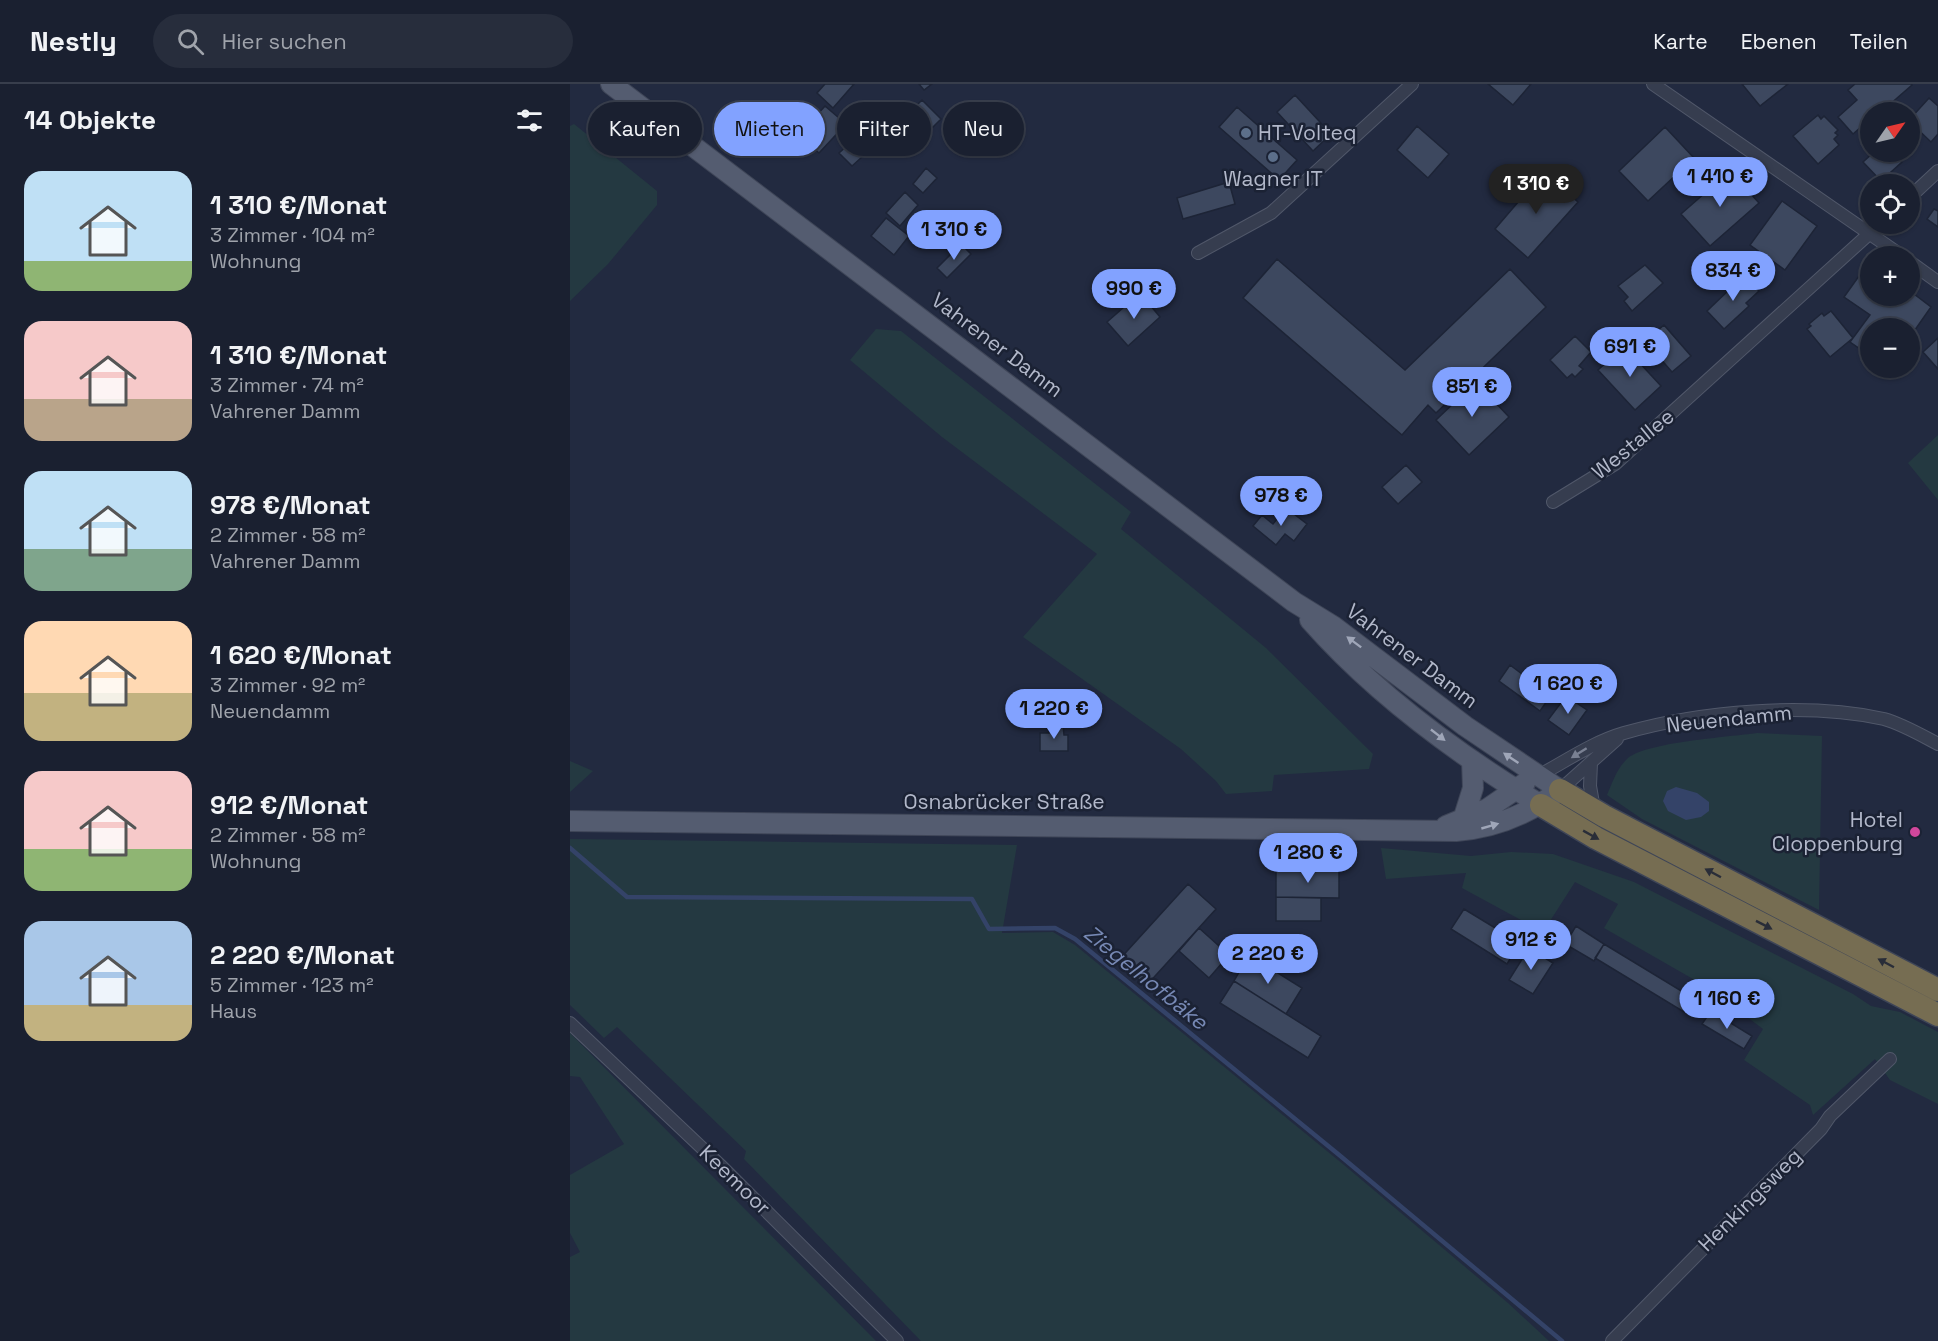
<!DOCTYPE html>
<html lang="de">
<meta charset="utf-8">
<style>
body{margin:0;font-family:"Space Grotesk",sans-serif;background:#272d3c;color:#f1f3f6;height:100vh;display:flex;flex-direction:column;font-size:22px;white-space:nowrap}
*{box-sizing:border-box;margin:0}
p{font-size:20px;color:#9fa3ab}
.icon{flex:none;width:33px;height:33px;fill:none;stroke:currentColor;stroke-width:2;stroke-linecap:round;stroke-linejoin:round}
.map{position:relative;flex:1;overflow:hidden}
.side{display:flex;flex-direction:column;background:#1a2030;width:570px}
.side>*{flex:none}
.banner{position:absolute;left:18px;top:18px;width:570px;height:54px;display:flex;gap:12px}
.needle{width:39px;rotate:56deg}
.tools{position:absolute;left:1290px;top:18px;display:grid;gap:12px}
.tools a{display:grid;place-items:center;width:60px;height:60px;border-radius:50%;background:#1a2030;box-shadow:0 2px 4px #0004,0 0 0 2px #383e4c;font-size:30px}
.price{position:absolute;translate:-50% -51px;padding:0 14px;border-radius:21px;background:#82a2ff;color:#111;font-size:20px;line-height:39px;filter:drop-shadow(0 2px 3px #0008)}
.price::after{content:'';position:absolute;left:50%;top:36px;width:18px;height:14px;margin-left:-9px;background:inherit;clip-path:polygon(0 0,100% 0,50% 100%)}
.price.active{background:#222;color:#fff}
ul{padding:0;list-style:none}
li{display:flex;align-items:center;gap:18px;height:150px;padding:0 24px}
li span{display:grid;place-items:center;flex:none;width:168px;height:120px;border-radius:18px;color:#555}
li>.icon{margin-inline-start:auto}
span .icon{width:72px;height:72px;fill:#fffc;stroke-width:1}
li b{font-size:26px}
h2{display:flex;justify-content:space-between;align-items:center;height:72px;padding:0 24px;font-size:26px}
.tag{padding:0 21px;border-radius:27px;background:#1a2030;box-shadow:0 2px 4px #0004,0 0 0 2px #383e4c;font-size:21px;line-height:54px}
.tag.active{background:#82a2ff;color:#111}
header{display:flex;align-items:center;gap:36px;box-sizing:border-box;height:84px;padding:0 30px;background:#1a2030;border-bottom:2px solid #383e4c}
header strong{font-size:28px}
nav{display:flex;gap:33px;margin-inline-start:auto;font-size:21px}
.search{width:420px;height:54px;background:#272d3c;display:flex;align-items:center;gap:15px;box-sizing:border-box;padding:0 21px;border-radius:33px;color:#9fa3ab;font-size:22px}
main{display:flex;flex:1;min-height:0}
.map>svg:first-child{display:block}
.green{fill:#243941}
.water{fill:#344368}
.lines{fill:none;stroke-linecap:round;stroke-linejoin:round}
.stream{stroke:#344368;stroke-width:4.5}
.building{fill:#3d485f;stroke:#1d2436;stroke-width:1.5}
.street-casing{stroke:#51586a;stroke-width:14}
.primary-casing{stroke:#3f4658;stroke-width:22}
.highway-casing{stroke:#3e4557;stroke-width:25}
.street{stroke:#363d4f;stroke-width:12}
.primary{stroke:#545c70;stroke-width:20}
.highway{stroke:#766d52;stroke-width:22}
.oneway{fill:#9fa6b8}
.oneway2{fill:#7a8193}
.oneway3{fill:#292d38}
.service-dot{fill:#5c6f8a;stroke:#1b2234;stroke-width:2}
.hotel-dot{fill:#d1479c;stroke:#1b2234;stroke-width:2}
.labels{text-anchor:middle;stroke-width:5;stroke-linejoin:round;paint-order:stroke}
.poi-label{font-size:21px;fill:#b2b8ca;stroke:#1b2234;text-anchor:start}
.street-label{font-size:21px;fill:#b2b8ca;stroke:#1b2234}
.water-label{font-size:22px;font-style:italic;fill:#7789b5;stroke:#1b2234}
</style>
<header>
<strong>Nestly</strong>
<div class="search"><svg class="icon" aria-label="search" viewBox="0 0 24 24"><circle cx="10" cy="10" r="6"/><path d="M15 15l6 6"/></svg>Hier suchen</div>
<nav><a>Karte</a><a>Ebenen</a><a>Teilen</a></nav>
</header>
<main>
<section class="side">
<h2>14 Objekte<svg class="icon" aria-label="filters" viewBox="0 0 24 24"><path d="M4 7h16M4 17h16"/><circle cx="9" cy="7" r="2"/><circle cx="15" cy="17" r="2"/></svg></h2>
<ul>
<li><span style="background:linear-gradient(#bfe0f5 75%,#8fb573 0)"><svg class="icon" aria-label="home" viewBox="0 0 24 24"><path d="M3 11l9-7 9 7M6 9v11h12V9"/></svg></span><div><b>1 310 €/Monat</b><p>3 Zimmer · 104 m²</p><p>Wohnung</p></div></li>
<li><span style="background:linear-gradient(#f6c9c9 65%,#b9a48a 0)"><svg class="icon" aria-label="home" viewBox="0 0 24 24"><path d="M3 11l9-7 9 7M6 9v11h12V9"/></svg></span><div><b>1 310 €/Monat</b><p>3 Zimmer · 74 m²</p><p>Vahrener Damm</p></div></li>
<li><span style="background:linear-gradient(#bfe0f5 65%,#7fa58c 0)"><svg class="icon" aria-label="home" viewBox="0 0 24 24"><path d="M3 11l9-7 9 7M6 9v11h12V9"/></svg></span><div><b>978 €/Monat</b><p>2 Zimmer · 58 m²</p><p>Vahrener Damm</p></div></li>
<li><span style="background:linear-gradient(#ffd9b3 60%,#c2b280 0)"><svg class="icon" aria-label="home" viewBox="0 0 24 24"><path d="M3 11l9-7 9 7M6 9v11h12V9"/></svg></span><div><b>1 620 €/Monat</b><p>3 Zimmer · 92 m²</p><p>Neuendamm</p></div></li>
<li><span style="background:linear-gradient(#f6c9c9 65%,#8fb573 0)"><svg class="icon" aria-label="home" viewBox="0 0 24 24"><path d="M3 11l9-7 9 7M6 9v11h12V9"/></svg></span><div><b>912 €/Monat</b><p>2 Zimmer · 58 m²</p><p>Wohnung</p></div></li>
<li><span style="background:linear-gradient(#a9c7e8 70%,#c2b280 0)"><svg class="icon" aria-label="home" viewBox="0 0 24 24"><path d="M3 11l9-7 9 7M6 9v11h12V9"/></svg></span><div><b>2 220 €/Monat</b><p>5 Zimmer · 123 m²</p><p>Haus</p></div></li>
</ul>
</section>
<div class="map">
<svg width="1368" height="1257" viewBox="0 0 1368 1257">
<rect width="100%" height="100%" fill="#222a40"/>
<!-- green -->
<path class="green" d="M4,40L87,107V121L38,180L0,217V42Z
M306,245L331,247L561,428L551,445L696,564L803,670L799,685L704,691L702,707L656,710L646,697L611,665L453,553L527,470L372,353L280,276Z
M1368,351V416L1338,379Z
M1187,649L1252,652L1249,826L1072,735L1037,711C1043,697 1047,684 1058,674C1078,658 1159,653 1187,649Z
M0,677L23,687L0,708Z
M0,755L447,761L432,849L483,848L505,861L774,1081L938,1219L979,1257H351L174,1075L176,1067L47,943L34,954L0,921Z
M811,764L901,772L941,768L983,770L1064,798L1283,910L1301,922L1330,928L1368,948V1020L1320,996L1305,975L1243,1031L1240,1021L1174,976L1193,945L1137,903L1034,844L1048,820L1005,798L973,848L892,804L896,789L816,795Z
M0,949L306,1257H0V1173L10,1168L0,1149V1091L54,1060L10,993L0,992Z"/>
<!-- water -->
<path class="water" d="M1106,703L1127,709L1139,718V727L1131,733L1116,736L1098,727L1093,717L1097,707Z"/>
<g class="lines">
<!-- stream -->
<path class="stream" d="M0,764L57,813L402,815L419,845L485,844L505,855L768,1070L992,1257"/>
</g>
<!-- building -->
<path class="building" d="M255,0H284L263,24L247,9Z
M349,0H362L354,6Z
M918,0H961L943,21Z
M1172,0H1218L1190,22Z
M1285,0H1341L1342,1L1311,28H1300V35L1283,50L1268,33L1287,16L1278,6Z
M725,11L761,50L743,67L707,28Z
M1359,14L1368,22V50L1361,58L1340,38V35Z
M352,16L371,35L347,59L328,40Z
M255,22L276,40L249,69L229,51Z
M667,23L727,76L709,96L649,43Z
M1248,31L1251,35L1254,32L1268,46L1265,49L1268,51L1264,55L1269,61L1248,80L1223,52Z
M847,42L879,70L858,94L827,66Z
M1095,43L1124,74L1078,117L1049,87Z
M279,60L292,73L282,82L269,69Z
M1304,68H1326L1332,78L1311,97L1293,78Z
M356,84L367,94L353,109L343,100Z
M1160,87L1189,119L1140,162L1111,130Z
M974,88L1008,118L958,174L925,145Z
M659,98L665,120L613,135L607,114Z
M335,108L348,121L330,142L316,129Z
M1212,117L1247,142L1215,186L1180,161Z
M1364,125L1368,127V143L1357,135Z
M316,134L339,152L324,171L301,152Z
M391,160L401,170L377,194L367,184Z
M707,175L835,286L940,185L976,223L866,329L858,321L832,351L673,214Z
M1299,178L1300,179V212H1340V207L1361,223L1340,253V244H1300V268L1299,271L1280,258L1300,231L1274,213Z
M1075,181L1093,199L1062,227L1054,217L1058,213L1048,202Z
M1173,190L1189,207L1176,219L1179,222L1154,245L1137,227L1162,203L1160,201Z
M570,209L590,233L558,262L537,238Z
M1261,227L1283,254L1260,273L1237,245L1241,242L1239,240L1252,229L1254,232Z
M1094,241L1121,272L1102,288L1075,257Z
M1005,252L1021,268L1009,282L1013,285L1005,293L1002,290L997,294L980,276Z
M1368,254V285L1353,268Z
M1054,262L1091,302L1065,326L1028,286Z
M906,298L939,333L899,371L866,336Z
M836,381L852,398L828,420L812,403Z
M716,424L737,440L724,457L715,450L706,461L683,442L692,431L703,440Z
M940,581L952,590L954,587L968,598L976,587L991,597L970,627L929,597Z
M996,612L1017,626L999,651L978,636Z
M479,641H493L494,651H498V667H470V649H479Z
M706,786L769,787V814L706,813Z
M618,800L646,825L576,902L548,877Z
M706,813L751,814V837H706Z
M894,825L950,859L937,880L881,845Z
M1006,842L1034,860L1024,877L995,860Z
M629,844L659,871L639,894L609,867Z
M1034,860L1123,914L1114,928L1025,874Z
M959,864L983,879L963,910L939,896Z
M679,871L732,904L716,930L664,897Z
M664,897L751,952L738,974L650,919Z
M1141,927L1182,952L1174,965L1132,940Z"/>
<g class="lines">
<!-- street casing -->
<g class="street-casing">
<path id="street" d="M1083,0L1332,172
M1340,113L1368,87
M628,169L701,129L842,0
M1340,178L1368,198
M983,418L1045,380L1310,140
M1021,679L1020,702L1024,725
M968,692C996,677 1023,658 1054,649C1131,627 1236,618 1314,635C1332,640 1351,651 1368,660
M990,706L1047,655
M0,939L150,1081L327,1257
M1042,1257L1251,1045L1260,1032L1320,975"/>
</g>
<!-- primary casing -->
<g class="primary-casing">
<path id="primary" d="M740,536C805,610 887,670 971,721
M893,736L903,704L902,676
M0,737L886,747C926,744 959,730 990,706L895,642L763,542L724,518L41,0
M876,742L917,725L955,699"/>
</g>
<!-- highway casing -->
<g class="highway-casing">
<path id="highway" d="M990,706L1034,732L1368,906
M971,721L1026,754L1368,931"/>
</g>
<!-- street -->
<use href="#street" class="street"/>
<!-- primary -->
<use href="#primary" class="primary"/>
<!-- highway -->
<use href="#highway" class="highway"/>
</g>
<!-- one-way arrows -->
<defs><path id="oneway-solid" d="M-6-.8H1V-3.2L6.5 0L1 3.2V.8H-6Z" transform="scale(1.5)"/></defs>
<g class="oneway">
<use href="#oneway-solid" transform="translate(784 558) rotate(-143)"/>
<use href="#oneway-solid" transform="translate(868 651) rotate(38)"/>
<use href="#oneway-solid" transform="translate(941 674) rotate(-146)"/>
<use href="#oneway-solid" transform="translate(920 742) rotate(-16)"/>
</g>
<use class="oneway2" href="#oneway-solid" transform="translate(1009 669) rotate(148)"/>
<g class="oneway3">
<use href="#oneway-solid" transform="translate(1021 751) rotate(29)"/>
<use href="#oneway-solid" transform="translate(1143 789) rotate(-152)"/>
<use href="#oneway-solid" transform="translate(1194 841) rotate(27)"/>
<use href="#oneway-solid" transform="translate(1316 879) rotate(-152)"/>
</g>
<!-- markers -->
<g class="service-dot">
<circle cx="676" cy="49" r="6"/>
<circle cx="703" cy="73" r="6"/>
</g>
<circle class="hotel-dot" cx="1345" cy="748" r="6"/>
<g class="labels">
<!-- poi labels -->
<g class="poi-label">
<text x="688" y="56">HT-Volteq</text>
<text x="703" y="102" text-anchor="middle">Wagner IT</text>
<text x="1333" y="743" text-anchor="end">Hotel<tspan x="1333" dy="24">Cloppenburg</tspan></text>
</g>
<!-- street labels -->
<g class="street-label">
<text transform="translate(427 261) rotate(37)" y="7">Vahrener Damm</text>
<text transform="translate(1063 360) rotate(-39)" y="7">Westallee</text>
<text transform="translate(842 572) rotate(37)" y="7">Vahrener Damm</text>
<text transform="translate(1159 635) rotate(-6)" y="7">Neuendamm</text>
<text x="434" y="725">Osnabrücker Straße</text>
<text transform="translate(165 1096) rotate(44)" y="7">Keemoor</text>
<text transform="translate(1180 1116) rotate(-45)" y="7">Henkingsweg</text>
</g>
<!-- water labels -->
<g class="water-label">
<text transform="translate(576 893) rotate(39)" y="8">Ziegelhofbäke</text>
</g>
</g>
</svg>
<div class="tools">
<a><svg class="needle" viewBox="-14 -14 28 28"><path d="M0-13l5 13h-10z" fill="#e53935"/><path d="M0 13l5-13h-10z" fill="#9fa3ab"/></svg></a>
<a><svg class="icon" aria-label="locate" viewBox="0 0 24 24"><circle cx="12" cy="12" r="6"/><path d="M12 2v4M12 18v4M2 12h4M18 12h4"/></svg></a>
<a>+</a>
<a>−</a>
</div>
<b class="price" style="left:1150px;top:124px">1 410 €</b>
<b class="price active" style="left:966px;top:131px">1 310 €</b>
<b class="price" style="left:384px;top:177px">1 310 €</b>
<b class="price" style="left:1163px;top:218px">834 €</b>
<b class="price" style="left:564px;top:236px">990 €</b>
<b class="price" style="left:1060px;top:294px">691 €</b>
<b class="price" style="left:902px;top:334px">851 €</b>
<b class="price" style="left:711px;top:443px">978 €</b>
<b class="price" style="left:998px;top:631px">1 620 €</b>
<b class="price" style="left:484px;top:656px">1 220 €</b>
<b class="price" style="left:738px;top:800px">1 280 €</b>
<b class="price" style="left:961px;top:887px">912 €</b>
<b class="price" style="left:698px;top:901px">2 220 €</b>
<b class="price" style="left:1157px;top:946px">1 160 €</b>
<div class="banner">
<a class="tag">Kaufen</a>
<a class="tag active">Mieten</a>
<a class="tag">Filter</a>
<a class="tag">Neu</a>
</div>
</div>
</main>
